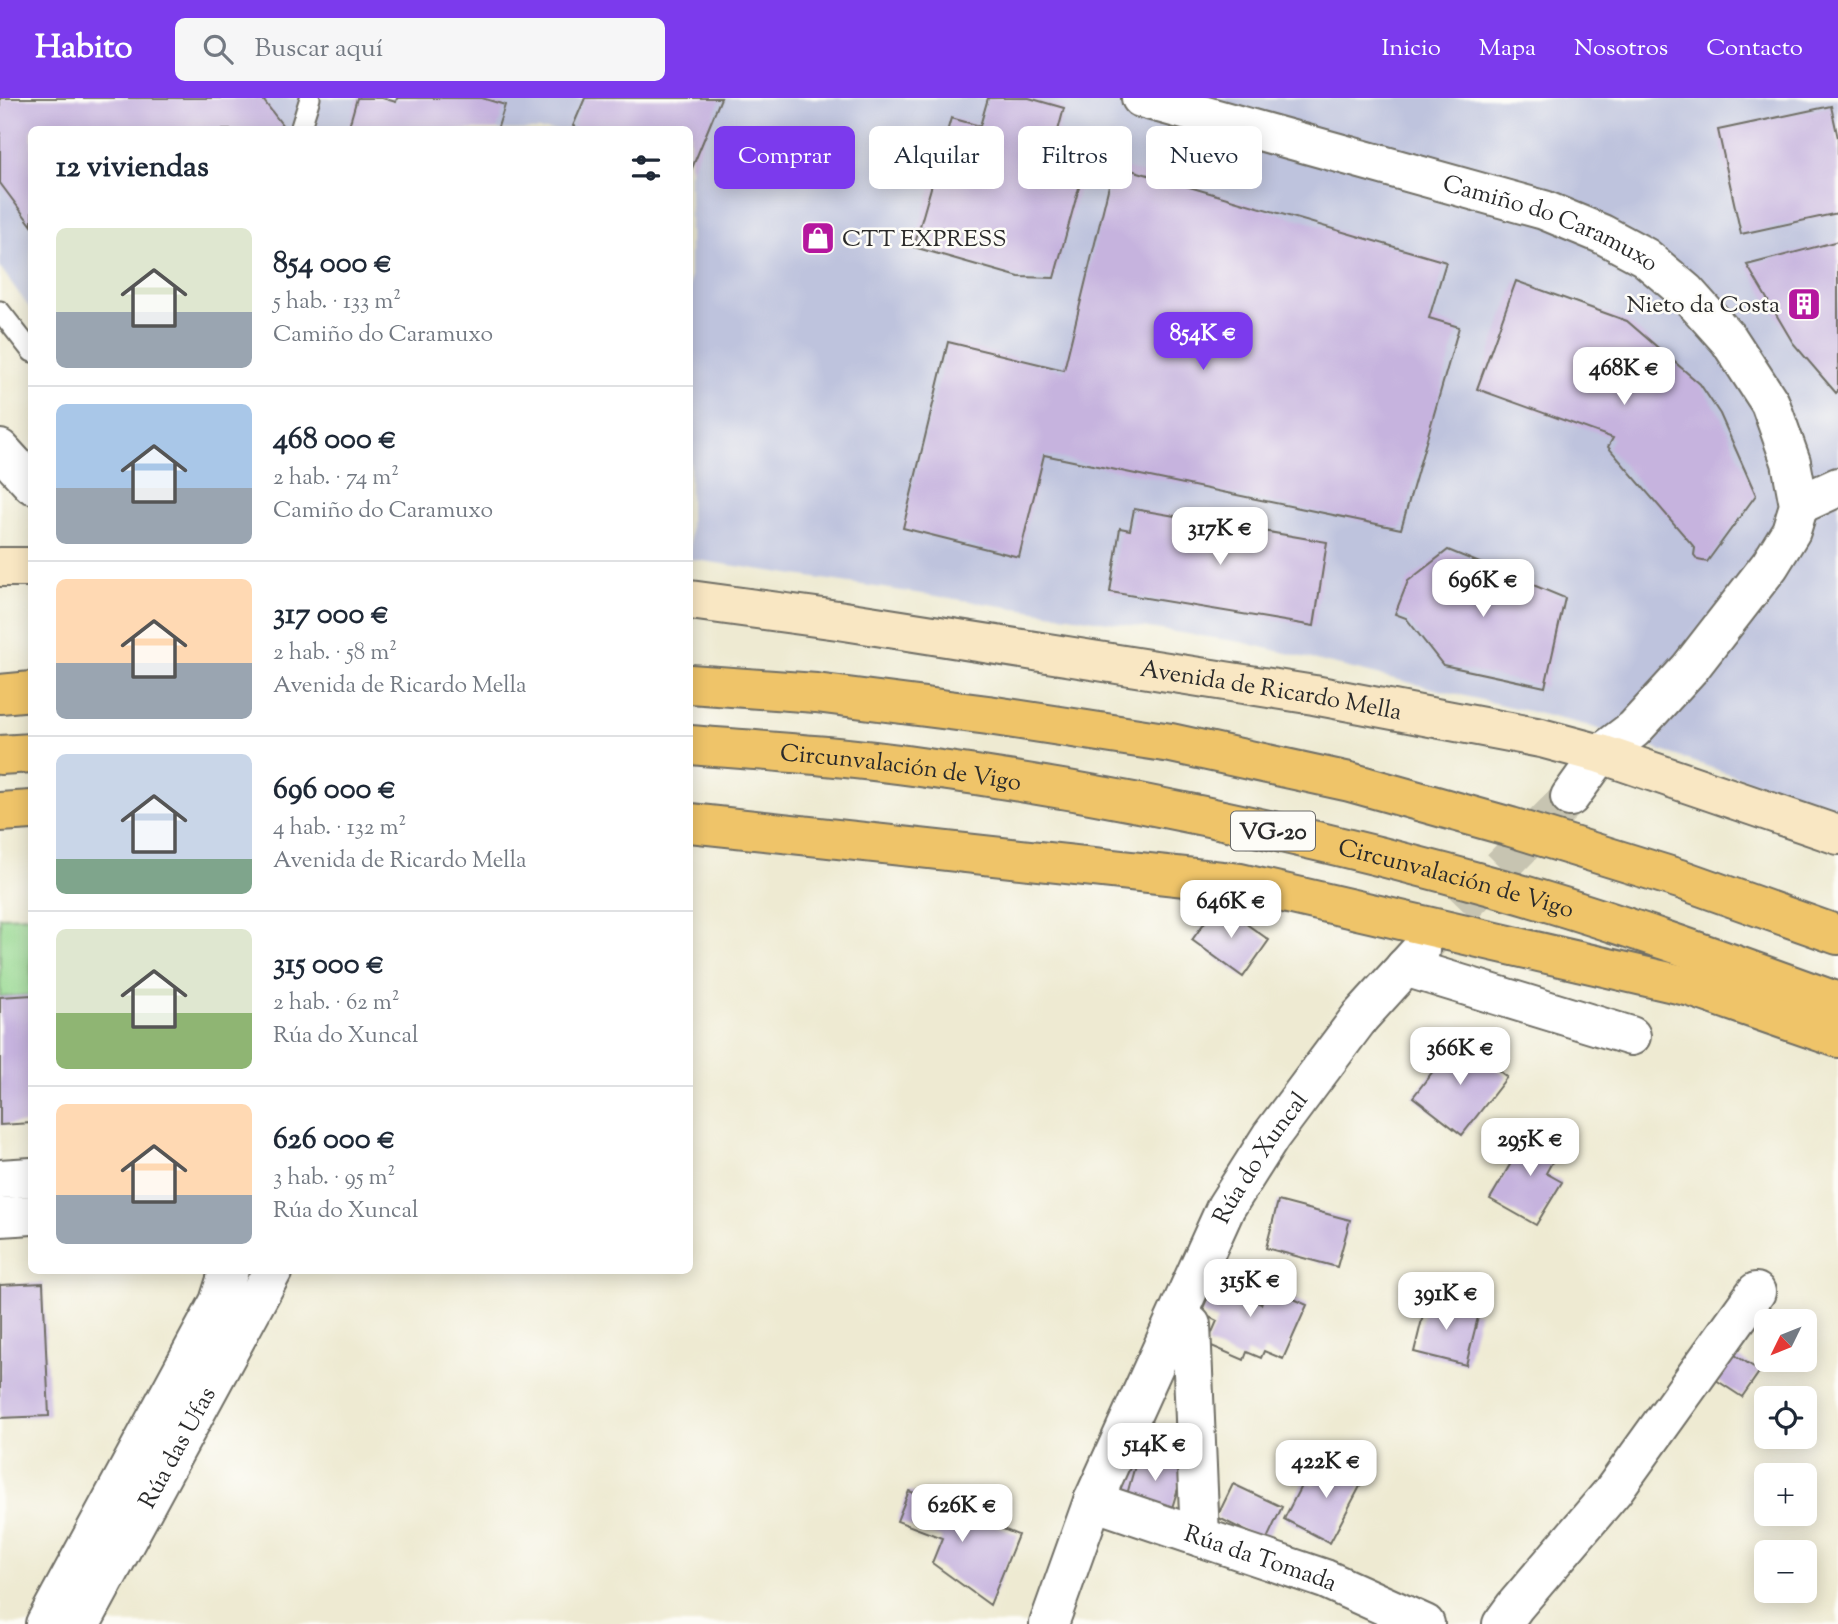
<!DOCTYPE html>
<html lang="es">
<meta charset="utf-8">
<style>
body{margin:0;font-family:"Sorts Mill Goudy",serif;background:#f6f6f7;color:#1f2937;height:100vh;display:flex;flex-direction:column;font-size:26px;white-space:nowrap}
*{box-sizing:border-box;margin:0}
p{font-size:23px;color:#747a83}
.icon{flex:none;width:38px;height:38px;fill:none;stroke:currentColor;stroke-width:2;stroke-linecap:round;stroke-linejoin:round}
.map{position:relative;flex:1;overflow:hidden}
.panel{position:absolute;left:28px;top:28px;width:665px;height:1148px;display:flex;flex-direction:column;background:#fff;border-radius:10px;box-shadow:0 4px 18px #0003}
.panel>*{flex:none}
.top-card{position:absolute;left:714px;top:28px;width:665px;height:63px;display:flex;gap:14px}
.needle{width:46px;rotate:227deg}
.buttons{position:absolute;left:1754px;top:1211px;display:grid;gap:14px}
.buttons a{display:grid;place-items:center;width:63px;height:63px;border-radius:10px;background:#fff;box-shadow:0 4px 18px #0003;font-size:35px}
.price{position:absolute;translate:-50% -60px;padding:0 16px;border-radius:14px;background:#fff;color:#222;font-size:23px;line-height:46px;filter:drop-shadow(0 2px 4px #0008)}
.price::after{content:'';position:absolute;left:50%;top:42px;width:21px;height:16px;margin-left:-10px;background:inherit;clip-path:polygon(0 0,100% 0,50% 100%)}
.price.on{background:#7c3aed;color:#fff}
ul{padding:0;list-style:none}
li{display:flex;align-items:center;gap:21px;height:175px;padding:0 28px}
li+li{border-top:2px solid #e0e1e3}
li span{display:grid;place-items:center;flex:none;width:196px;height:140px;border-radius:10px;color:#555}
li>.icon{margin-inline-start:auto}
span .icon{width:84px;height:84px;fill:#fffc;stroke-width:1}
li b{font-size:30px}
h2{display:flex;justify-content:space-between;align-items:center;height:84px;padding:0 28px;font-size:30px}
.chip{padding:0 24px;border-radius:10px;background:#fff;box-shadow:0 4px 18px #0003;font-size:24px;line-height:63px}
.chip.on{background:#7c3aed;color:#fff}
header{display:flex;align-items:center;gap:42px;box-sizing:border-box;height:98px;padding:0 35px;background:#7c3aed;color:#fff}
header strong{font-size:33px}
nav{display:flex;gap:38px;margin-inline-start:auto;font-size:24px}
.search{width:490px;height:63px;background:#f6f6f7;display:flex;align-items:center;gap:18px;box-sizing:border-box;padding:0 24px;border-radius:10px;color:#747a83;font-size:26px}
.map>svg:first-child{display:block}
.industrial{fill:#bec3dd}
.green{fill:#96d890;stroke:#60825e;stroke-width:2}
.building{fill:#c6b3de}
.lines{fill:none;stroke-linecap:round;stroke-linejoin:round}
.street-tunnel{stroke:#c7c4b1;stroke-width:38;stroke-dasharray:38 19;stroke-linecap:butt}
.lane-casing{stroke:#6f6e65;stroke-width:23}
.street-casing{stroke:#6f6e65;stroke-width:42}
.secondary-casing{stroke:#6f6e65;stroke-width:42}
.highway-casing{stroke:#6f6e65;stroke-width:42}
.lane{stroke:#fff;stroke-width:19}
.street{stroke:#fff;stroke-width:38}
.secondary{stroke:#f9e7c3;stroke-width:38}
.highway{stroke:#efc469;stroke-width:38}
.labels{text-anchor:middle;stroke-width:5;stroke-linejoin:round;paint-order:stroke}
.shield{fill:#fdfcf7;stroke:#6a6a68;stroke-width:2}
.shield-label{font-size:23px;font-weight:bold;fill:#2b2b2b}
.street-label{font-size:24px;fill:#2b2b2b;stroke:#fdfcf7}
.poi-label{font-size:24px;fill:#2b2b2b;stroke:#fdfcf7;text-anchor:start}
</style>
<header>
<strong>Habito</strong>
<div class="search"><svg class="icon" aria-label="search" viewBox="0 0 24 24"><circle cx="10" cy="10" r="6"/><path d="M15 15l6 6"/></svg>Buscar aquí</div>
<nav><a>Inicio</a><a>Mapa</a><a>Nosotros</a><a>Contacto</a></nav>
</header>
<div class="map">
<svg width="1838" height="1526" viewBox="0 0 1838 1526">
<rect width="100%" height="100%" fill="#fdfcf7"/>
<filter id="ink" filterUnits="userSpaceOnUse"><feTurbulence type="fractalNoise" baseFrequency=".0143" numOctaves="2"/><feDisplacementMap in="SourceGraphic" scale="14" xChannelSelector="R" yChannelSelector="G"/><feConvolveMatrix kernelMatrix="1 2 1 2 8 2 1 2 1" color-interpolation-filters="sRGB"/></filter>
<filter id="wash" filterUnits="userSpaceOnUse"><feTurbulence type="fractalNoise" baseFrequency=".00686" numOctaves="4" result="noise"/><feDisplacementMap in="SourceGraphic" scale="28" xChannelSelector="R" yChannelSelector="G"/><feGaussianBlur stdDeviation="1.57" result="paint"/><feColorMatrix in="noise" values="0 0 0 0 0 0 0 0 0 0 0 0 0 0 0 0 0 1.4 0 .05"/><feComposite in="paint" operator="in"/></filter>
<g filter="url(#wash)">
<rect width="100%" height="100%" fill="#eeead2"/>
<!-- industrial -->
<path class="industrial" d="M0,0H1838V713L1586,627L1241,544L690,461V32H32L31,212L0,169Z"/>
<!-- green -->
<path class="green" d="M31,818V897L0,899V819Z"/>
<g id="blocks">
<!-- building -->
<path class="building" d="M0,0H268L264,3L286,32H32V128L0,85Z
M357,0H382L396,4L397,0H482L505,7L497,32H348Z
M585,0H721L690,75V32H581L573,28Z
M988,0H1029L1064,10L1054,48L1088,57L1054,180L1019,179L914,149L951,20L980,28Z
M1831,8L1838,40V115L1741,136L1718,32Z
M1114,67L1446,164L1429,220L1459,229L1401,431L1044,357L1019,459L903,430L948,244L1064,272Z
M1838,143V293L1836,295L1793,245L1747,167Z
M1516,183L1627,223L1700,286L1720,316L1756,397L1707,464L1698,462L1694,457L1695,450L1608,349L1613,340L1477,291Z
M1134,411L1327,444L1314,528L1110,494L1120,430L1130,432Z
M1448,452L1565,500L1545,589L1443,567L1406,520L1395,516L1408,483Z
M1218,806L1269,842L1243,879L1192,842Z
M32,897V1025L0,1027V899Z
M1458,941L1507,979L1462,1037L1413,999Z
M1532,1029L1562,1046L1546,1075L1562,1084L1536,1127L1490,1101Z
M1278,1103L1350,1122L1337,1169L1266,1150Z
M1223,1163L1241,1171L1231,1193L1261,1206L1268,1189L1307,1207L1283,1261L1264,1253L1261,1260L1247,1254L1244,1262L1207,1246L1217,1223L1201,1215Z
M43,1185L49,1318L0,1320V1187Z
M1427,1201L1479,1215L1466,1267L1414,1254Z
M1727,1252L1760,1273L1742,1299L1710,1278Z
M1138,1357L1184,1371L1171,1413L1126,1400Z
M1329,1358L1366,1377L1330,1445L1284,1421L1304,1382L1314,1387Z
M1233,1386L1282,1409L1266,1443L1217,1419Z
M909,1393L1018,1437L990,1507L932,1465L942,1440L897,1423Z"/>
</g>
</g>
<g filter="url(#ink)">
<use href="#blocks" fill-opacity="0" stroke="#6f6e65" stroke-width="2"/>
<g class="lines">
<!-- street-tunnel -->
<path class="street-tunnel" d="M1421,851L1570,699"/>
<!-- lane casing -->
<g class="lane-casing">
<path id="lane" d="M300,32L310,0
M0,213L32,254"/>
</g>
<!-- street casing -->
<g class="street-casing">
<g id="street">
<path id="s1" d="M1141,0L1544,112L1602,136L1645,159L1686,194L1729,242L1770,305L1791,364L1799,407L1791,433L1770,467L1690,570L1634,631L1601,656L1570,699"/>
<path d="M0,351L32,386"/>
<path d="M1799,407L1838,389"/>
<path d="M1405,869L1631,938"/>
<path d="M0,1081L32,1079"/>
<path d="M0,1119L32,1117"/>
<path d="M1191,1227L1200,1439"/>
<path id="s2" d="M1093,1403L1325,1481L1425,1526"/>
<path d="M45,1526L219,1204L229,1172"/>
<path id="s3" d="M81,1526L273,1172"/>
<path id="s4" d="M1049,1526L1093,1403L1226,1109L1271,1038L1360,919L1420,853"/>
<path d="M1502,1526L1515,1508L1613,1393L1756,1194"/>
</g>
</g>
<!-- secondary casing -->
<g class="secondary-casing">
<g id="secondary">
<path d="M0,469H32"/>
<path id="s5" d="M690,502L838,522L1314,597L1541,640L1601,656L1838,737"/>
</g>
</g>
<!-- highway casing -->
<g class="highway-casing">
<g id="highway">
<path d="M690,586L816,595L988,617L1171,645L1350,684L1511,729L1683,782L1838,837"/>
<path d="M0,596L32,593"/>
<path id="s6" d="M690,647C766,653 844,658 920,669C1118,696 1314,738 1506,792C1619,824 1728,864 1838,904"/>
<path d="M0,657L32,655"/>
<path d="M0,714L32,712"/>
<path d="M690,725L1240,785L1691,889L1838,940"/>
</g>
</g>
<!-- lane -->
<use href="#lane" class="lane"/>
<!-- street -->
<use href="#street" class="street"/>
<!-- secondary -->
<use href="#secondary" class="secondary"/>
<!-- highway -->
<use href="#highway" class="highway"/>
</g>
</g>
<!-- icons -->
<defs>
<g id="shop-square" transform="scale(1.75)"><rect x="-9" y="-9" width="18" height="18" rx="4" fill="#b5179e" stroke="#fdfcf7"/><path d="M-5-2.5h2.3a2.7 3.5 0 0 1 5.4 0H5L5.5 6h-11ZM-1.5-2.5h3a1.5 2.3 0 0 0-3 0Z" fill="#fff"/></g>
<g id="building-square" transform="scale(1.75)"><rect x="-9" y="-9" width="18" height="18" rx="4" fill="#b5179e" stroke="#fdfcf7"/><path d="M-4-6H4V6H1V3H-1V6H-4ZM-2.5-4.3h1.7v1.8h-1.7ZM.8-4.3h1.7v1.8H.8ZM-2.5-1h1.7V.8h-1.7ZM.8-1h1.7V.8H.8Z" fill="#fff"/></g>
</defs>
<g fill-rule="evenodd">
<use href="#shop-square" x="818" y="140"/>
<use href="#building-square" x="1804" y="206"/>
</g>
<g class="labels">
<!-- shield labels -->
<rect class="shield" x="1231" y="713.5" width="84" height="39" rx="5"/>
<g class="shield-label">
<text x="1273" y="741">VG-20</text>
</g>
<!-- street labels -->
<g class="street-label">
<text dy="8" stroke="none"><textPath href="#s1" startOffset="429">Camiño do Caramuxo</textPath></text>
<text dy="8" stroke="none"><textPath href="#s5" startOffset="588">Avenida de Ricardo Mella</textPath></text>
<text dy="8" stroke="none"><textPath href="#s6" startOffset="212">Circunvalación de Vigo</textPath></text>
<text dy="8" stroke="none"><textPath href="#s6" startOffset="779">Circunvalación de Vigo</textPath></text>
<text dy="8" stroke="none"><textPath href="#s4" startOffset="513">Rúa do Xuncal</textPath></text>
<text dy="8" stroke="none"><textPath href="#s3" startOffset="201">Rúa das Ufas</textPath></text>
<text dy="8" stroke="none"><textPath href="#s2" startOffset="177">Rúa da Tomada</textPath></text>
</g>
<!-- poi labels -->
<g class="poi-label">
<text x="842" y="148">CTT EXPRESS</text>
<text x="1780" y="214" text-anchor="end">Nieto da Costa</text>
</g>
</g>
</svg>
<div class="buttons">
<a><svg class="needle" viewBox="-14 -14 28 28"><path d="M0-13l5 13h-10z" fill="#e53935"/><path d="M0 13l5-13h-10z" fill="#747a83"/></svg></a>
<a><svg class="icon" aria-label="locate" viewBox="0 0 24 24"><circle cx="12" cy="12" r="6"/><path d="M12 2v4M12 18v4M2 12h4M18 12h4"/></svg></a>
<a>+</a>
<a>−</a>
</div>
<b class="price on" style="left:1203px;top:274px">854K €</b>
<b class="price" style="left:1624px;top:309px">468K €</b>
<b class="price" style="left:1220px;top:469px">317K €</b>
<b class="price" style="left:1483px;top:521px">696K €</b>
<b class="price" style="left:1231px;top:842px">646K €</b>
<b class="price" style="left:1460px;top:989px">366K €</b>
<b class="price" style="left:1530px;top:1080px">295K €</b>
<b class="price" style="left:1250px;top:1221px">315K €</b>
<b class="price" style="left:1446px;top:1234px">391K €</b>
<b class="price" style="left:1155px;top:1385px">514K €</b>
<b class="price" style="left:1326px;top:1402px">422K €</b>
<b class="price" style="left:962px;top:1446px">626K €</b>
<div class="top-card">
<a class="chip on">Comprar</a>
<a class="chip">Alquilar</a>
<a class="chip">Filtros</a>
<a class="chip">Nuevo</a>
</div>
<section class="panel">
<h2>12 viviendas<svg class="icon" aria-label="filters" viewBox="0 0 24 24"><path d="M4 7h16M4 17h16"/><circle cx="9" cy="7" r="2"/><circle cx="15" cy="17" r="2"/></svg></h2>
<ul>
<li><span style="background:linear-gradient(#dfe7d0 60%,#9aa5b1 0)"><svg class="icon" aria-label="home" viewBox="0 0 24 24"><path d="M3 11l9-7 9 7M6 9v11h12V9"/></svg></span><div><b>854 000 €</b><p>5 hab. · 133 m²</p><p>Camiño do Caramuxo</p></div></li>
<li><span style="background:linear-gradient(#a9c7e8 60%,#9aa5b1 0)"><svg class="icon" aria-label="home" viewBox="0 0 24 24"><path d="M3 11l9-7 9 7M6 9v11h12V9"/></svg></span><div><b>468 000 €</b><p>2 hab. · 74 m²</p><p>Camiño do Caramuxo</p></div></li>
<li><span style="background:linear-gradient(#ffd9b3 60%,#9aa5b1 0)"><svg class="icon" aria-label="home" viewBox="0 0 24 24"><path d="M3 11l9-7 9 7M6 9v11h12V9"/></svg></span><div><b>317 000 €</b><p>2 hab. · 58 m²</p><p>Avenida de Ricardo Mella</p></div></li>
<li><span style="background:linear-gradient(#c9d6e8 75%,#7fa58c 0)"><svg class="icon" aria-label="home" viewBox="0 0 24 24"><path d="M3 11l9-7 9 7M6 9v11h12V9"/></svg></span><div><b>696 000 €</b><p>4 hab. · 132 m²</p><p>Avenida de Ricardo Mella</p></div></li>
<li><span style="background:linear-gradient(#dfe7d0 60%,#8fb573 0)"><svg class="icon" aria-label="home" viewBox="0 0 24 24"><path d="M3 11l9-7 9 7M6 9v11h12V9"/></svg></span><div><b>315 000 €</b><p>2 hab. · 62 m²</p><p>Rúa do Xuncal</p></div></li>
<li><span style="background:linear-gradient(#ffd9b3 65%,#9aa5b1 0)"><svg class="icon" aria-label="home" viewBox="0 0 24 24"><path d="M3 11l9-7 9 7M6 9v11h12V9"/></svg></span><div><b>626 000 €</b><p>3 hab. · 95 m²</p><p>Rúa do Xuncal</p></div></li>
</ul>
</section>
</div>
